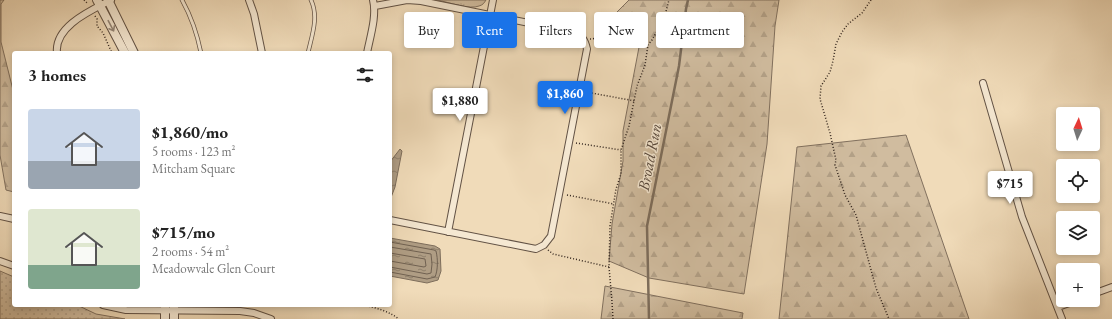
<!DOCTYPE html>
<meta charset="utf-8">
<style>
body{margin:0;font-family:"EB Garamond",serif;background:#f6f6f6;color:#222;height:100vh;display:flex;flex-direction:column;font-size:15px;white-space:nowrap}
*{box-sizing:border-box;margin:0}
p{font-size:13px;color:#767676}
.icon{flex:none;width:22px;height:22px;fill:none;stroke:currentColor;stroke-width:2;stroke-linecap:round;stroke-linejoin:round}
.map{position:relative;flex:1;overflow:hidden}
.details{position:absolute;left:12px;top:51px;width:380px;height:256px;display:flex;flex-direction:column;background:#fff;border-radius:4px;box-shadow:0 2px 6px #0003}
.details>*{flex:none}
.top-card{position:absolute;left:404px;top:12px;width:380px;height:36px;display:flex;gap:8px}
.needle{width:26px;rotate:4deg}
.controls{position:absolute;left:1056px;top:107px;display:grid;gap:8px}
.controls a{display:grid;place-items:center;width:44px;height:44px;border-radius:4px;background:#fff;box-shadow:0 2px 6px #0003;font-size:20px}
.price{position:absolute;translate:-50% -34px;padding:0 9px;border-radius:4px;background:#fff;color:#222;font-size:13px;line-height:26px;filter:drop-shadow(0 1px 2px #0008)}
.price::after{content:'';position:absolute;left:50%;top:24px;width:12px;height:9px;margin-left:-6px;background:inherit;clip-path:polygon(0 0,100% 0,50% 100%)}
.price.active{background:#1a73e8;color:#fff}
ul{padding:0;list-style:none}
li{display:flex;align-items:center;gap:12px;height:100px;padding:0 16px}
li span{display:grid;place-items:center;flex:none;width:112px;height:80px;border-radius:4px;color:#555}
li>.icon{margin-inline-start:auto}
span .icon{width:48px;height:48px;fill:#fffc;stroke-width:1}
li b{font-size:17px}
h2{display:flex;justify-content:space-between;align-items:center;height:48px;padding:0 16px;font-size:17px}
.chip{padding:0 14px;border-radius:4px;background:#fff;box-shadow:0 2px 6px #0003;font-size:14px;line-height:36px}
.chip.active{background:#1a73e8;color:#fff}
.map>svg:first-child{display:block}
.grass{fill:url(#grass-dots);stroke:#81705e}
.forest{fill:url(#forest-firs);stroke:#81705e}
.park{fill:url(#park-tufts);stroke:#81705e}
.water{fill:url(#water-ripples);stroke:#7d6d5b}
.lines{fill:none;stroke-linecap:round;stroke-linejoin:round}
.shore{stroke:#706151;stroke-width:1}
.stream{stroke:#7d6d5b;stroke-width:2.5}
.service-casing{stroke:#625245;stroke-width:4.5}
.minor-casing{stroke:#625245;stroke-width:8}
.tertiary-casing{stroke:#625245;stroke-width:10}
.path{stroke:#32251e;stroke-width:1.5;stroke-dasharray:1 2;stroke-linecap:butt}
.service{stroke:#f5e8d2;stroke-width:3}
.minor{stroke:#f5e8d2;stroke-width:6}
.tertiary{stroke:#f5e8d2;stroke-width:8}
.oneway{stroke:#948678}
.labels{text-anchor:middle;stroke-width:3;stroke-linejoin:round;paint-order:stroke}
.water-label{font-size:16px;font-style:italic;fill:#58493d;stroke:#f5e8d2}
</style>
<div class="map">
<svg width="1112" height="319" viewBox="0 0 1112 319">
<defs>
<pattern id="grass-dots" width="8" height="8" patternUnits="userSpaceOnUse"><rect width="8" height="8" fill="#d0bc9f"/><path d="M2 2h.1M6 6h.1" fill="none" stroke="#b3a188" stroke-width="1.8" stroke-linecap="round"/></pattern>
<pattern id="forest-firs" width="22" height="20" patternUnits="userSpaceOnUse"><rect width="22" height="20" fill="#d0bc9f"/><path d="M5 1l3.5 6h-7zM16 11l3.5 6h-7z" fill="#b3a188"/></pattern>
<pattern id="park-tufts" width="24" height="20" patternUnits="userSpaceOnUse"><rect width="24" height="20" fill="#d0bc9f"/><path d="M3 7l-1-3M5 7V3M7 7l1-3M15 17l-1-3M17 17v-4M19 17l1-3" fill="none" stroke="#b3a188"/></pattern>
<pattern id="water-ripples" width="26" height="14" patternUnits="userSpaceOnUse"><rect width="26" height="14" fill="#af9d84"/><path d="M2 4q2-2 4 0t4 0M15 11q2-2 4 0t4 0" fill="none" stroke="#8f806b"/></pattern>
</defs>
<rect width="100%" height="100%" fill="#f0dbb9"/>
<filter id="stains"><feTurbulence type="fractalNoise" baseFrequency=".005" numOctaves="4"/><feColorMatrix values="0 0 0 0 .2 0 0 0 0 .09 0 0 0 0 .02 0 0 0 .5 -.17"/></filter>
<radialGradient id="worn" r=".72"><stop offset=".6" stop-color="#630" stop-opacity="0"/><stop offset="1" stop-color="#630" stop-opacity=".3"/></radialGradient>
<!-- grass -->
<path class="grass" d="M0,271L14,277V305H77L96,314L125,319H0Z"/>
<!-- forest -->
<path class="forest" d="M0,0H4L1,4V42L14,94V192L6,190L0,155Z
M629,0H779L775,26L767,144L744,294L649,278L609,261L612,224L623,161V131L640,42C634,37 624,36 616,33L611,24L613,16Z
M906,135L969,319H779L797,147Z
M605,286L743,313L742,319H601Z"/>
<!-- park -->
<path class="park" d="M437,0H486C484,3 483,5 479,6C470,10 448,2 437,0Z"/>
<!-- water -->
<path class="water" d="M400,149L402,151L395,187L390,200V162Z
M390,238L435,246L440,249L441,271L438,280L427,283L390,276Z"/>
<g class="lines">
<!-- shore -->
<path class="shore" d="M390,242L434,250L436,251C438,259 438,270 435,277L427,279L390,272
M390,247L431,254L432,264L431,273L427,274L390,267
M390,253L425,259L426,266L424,267L390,261"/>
<!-- stream -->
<path class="stream" d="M649,319L647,226L679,66L686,9L688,0"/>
<!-- service casing -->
<g class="service-casing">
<path id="service" d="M182,0C192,18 197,33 201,53
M308,53C312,35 319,17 311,0"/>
</g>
<!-- minor casing -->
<g class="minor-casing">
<path id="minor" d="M249,0L254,14L262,53
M375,6L407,0L421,1L573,32C582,35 585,40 587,49L551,236L544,245L536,249L390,220
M57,53C54,26 92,10 111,0
M367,53C370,37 377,16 373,0
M983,83L1022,217L1062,319
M0,216L14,219
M448,232L493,0
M0,261L14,266
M1093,294L1112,287
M103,305L126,310L240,311L254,313L271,319
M1058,307L1078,300"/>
</g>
<!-- tertiary casing -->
<g class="tertiary-casing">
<path id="tertiary" d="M97,0L125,53
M108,0L134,53
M174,305V319
M165,319V305"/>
</g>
<!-- path -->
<path class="path" d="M84,0L88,4
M871,0L862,13L848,24L842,32L836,44L833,61L830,72L821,86L820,99L830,133L836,160L835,165L845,195L856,215L876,288L889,319
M95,16L97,19V26L103,33L112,53
M590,39L619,36L648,45
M586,92L635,101
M576,143L621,150
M567,195L614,204
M548,250L553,254L609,267
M363,305C377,308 388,311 399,319
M613,319L612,302L609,267L610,226L616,189L621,174V150L629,126L637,86L645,65L648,45L652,40L664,19L669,0"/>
<!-- service -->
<use href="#service" class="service"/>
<!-- minor -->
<use href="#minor" class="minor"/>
<!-- tertiary -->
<use href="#tertiary" class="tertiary"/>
</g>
<!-- one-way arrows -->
<defs><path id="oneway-shaft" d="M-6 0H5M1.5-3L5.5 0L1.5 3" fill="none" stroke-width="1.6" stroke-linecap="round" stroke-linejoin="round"/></defs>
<use class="oneway" href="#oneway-shaft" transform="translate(111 26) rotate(62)"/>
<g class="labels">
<!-- water labels -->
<g class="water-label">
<text transform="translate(649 157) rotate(-79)" y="6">Broad Run</text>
</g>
</g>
<rect width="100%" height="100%" filter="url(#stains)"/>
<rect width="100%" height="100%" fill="url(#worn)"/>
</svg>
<div class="controls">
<a><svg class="needle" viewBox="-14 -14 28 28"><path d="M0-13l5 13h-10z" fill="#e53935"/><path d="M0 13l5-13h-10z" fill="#767676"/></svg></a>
<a><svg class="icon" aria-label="locate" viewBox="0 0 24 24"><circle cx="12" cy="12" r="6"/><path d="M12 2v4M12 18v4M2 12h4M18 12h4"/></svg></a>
<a><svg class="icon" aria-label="layers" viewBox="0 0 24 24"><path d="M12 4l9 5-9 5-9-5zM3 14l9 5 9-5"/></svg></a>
<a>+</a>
</div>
<b class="price active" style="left:565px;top:115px">$1,860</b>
<b class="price" style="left:460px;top:122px">$1,880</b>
<b class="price" style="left:1010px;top:205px">$715</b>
<div class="top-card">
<a class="chip">Buy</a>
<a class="chip active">Rent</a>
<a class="chip">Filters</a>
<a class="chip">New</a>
<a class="chip">Apartment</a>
</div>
<section class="details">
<h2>3 homes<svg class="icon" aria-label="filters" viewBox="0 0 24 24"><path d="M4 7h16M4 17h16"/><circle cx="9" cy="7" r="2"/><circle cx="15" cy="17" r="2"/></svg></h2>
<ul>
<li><span style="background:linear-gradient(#c9d6e8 65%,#9aa5b1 0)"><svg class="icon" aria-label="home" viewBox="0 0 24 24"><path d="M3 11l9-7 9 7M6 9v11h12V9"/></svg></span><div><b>$1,860/mo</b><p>5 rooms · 123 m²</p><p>Mitcham Square</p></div></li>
<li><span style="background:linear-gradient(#dfe7d0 70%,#7fa58c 0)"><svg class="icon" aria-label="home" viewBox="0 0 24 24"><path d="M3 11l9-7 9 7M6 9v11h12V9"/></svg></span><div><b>$715/mo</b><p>2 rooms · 54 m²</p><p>Meadowvale Glen Court</p></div></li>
</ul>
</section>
</div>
